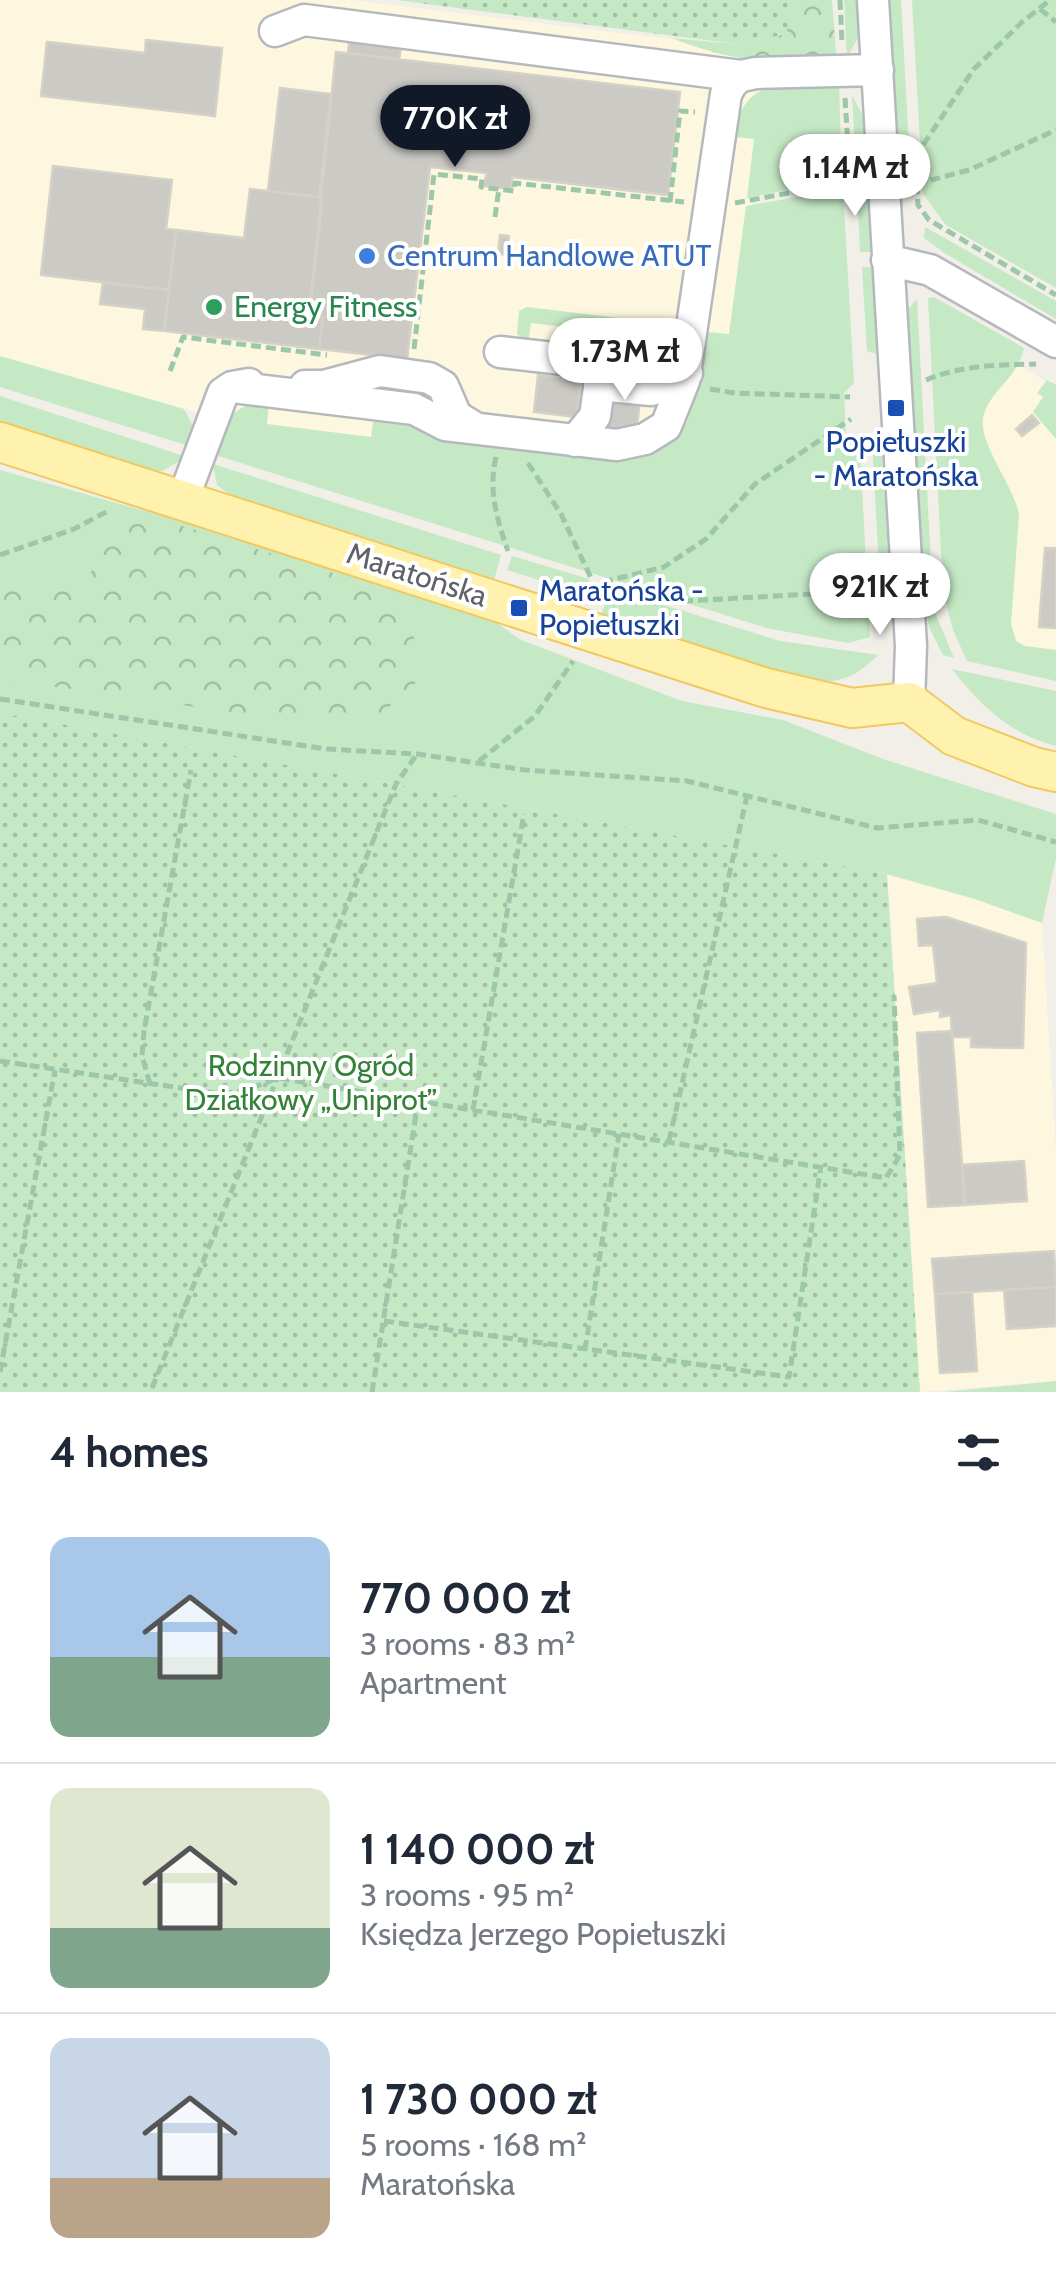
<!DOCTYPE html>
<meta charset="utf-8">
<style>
body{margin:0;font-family:Cabin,sans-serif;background:#f6f6f7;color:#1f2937;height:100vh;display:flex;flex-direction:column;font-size:38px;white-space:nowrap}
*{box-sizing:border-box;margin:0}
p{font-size:32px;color:#747a83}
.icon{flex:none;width:55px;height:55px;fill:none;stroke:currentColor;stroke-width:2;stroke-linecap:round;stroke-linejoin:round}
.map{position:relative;height:1392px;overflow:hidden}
.details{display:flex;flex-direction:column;background:#fff;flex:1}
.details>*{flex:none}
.price{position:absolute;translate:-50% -85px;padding:0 22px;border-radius:35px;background:#fff;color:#222;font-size:32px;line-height:65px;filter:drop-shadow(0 2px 5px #0008)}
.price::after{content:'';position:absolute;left:50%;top:60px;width:30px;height:22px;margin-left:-15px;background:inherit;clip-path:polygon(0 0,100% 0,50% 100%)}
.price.selected{background:#111827;color:#fff}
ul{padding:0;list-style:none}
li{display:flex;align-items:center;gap:30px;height:250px;padding:0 50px}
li+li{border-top:2px solid #e0e1e3}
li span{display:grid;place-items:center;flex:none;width:280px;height:200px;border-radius:20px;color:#555}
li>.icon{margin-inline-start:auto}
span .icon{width:120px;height:120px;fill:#fffc;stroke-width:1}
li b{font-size:42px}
h2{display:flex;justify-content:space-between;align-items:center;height:120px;padding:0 50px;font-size:42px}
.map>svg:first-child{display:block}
.commercial{fill:#fef7e0}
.grass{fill:#c5e8c5}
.forest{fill:url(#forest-crowns)}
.garden{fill:url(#garden-dots)}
.building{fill:#cccac5;stroke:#d6d1c6;stroke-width:2.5}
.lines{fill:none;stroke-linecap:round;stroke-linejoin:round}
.minor-casing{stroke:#b5b8bc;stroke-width:35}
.major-casing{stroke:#f2c960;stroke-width:42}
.path{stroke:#9cc7a9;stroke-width:5;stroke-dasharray:10 5;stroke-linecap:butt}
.minor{stroke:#fff;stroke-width:30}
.major{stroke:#fff2af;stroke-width:38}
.shop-dot{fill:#3f7fe0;stroke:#fff;stroke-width:4}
.leisure-dot{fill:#2e9e5b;stroke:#fff;stroke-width:4}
.transit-dot{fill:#1a4fb4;stroke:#fff;stroke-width:4}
.labels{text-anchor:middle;stroke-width:8;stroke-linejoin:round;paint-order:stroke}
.shop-label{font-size:30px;fill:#366cbe;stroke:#fff;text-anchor:start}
.leisure-label{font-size:30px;fill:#27864d;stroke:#fff;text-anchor:start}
.transit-label{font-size:30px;fill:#164399;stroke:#fff}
.street-label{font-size:30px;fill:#5f6368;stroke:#fff}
.park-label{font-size:30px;fill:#348238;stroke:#fff}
</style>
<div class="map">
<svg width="1056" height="1392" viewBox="0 0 1056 1392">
<defs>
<pattern id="forest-crowns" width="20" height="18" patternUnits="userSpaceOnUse" patternTransform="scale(2.5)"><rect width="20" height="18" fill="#c5e8c5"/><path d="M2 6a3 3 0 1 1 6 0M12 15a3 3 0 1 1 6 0" fill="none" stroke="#a3c0a4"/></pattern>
<pattern id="garden-dots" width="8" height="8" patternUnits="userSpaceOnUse" patternTransform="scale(2.5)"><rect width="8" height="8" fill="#c5e8c5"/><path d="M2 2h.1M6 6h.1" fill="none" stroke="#a3c0a4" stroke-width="1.8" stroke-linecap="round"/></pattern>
</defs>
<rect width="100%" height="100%" fill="#f1efe8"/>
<!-- commercial -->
<path class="commercial" d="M0,0H350L660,38L770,46L737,339L689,434L639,465L388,456L223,420L0,356Z
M1011,360L1056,388V657L1006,647L975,415Z
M887,875L975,899L1042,923L1056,1150V1381L920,1392Z"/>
<!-- grass -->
<path class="grass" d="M844,0H858V38L847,57Z
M889,0H901L910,165H897Z
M912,0H1056V288L946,225L923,194Z
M839,85L842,179L747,198L754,139L734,137C744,72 787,86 839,85Z
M852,95L864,118L866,168H856Z
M857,186H867L871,252H860Z
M843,189L854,383L844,393L846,439L860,450L870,637L848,643L766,628L212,454C224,422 231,403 269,402L267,424L371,437L374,415L510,447L629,460L648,455L666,444L686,424L697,393L706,332L729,334L746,206Z
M925,227L1056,301V319L946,254L924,238Z
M862,267H872L877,354L867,351Z
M934,297L1024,348C1018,377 992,389 984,414C975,440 1015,486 1019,515L1011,624L1016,641L1025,646L1056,650V681L967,661L953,630L943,591L928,298Z
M917,299L931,565H921L907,310Z
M527,307L677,325L673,360L621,354L622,334L531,323L528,343L517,334L519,311Z
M0,356L184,409L194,428L189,446L0,387Z
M1047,380L1056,385V439L1033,412L1043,397L1037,393Z
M0,396L187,457L162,471H151L0,423Z
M875,437H881L889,566L879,568L872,441Z
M213,464L501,555L494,580L238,500L217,485Z
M0,470L237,537L481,612L521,640L682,701L783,720L883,759L1056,814V858L1042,923L975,899L887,874L0,713Z
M512,556L589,579L587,595L507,570Z
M932,583L936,615L954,658L943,655L929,627L922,584Z
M616,590L780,641L878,655C850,684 830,685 793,676L601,614L610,591Z
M952,669L1056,691V746C1010,734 981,706 952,669Z
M1056,1381V1392H944Z"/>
<!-- forest -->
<path class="forest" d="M790,0H832L836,54C797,75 711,55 672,38L736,44L786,34Z
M127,509L328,571L398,600L421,655L414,688L370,721L281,719L0,679V579H87Z"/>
<!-- garden -->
<path class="garden" d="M396,0H790L787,34L736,44Z
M0,713L887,874L920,1392H0Z"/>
<!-- building -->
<path class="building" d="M350,33L402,40L399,60L348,53Z
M146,40L222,48L215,116L41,96L47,42L145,53Z
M336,52L680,92L668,195L512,177V189L483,186L487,173L430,167L407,359L319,349L323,317L309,316Z
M280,88L331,94L319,197L268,191Z
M53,166L172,180L166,229L176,230L169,290L41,275Z
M250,189L323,197L309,316L323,317L319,349L164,331L176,230L244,238Z
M500,235L509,236L507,255L498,254Z
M103,282L169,290L164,331L143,329L145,309L100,304Z
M598,336L622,339L620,351L597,347Z
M614,373L643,377L636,433L607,429Z
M538,375L581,381L577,417L534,412Z
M1032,415L1039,423L1022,436L1016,429Z
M1045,548H1056V628L1039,627Z
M946,917L1026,943L1023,1048L971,1047V1037H952L951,1015L940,1017V1010L914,1014L909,987L937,983L933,945L919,946L917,919Z
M952,1031L965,1205L928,1207L917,1033Z
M1024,1161L1027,1201L965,1205L962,1165Z
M1054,1251L1056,1287L935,1294L932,1259Z
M1056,1287V1326L1007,1329L1004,1290Z
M972,1292L977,1371L940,1373L935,1294Z"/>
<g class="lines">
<!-- minor casing -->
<g class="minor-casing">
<path id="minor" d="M873,0L911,646L909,702
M275,31L304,20L741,76L756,73L878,70
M887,260L930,270L1056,342
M500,352L687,373
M599,385L651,390L684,381
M305,386H324L380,371L429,378L443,386L456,416L472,426
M232,387L414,409L445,425L617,445L645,439L666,426L684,381L726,94L732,83L741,76
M575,441L595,416L602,367
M183,499L223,393L232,387L249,384"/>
</g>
<!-- major casing -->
<g class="major-casing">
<path id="major" d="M0,442L766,688L852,708L909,702L954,736L1034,767L1056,772"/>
</g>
<!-- path -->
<path class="path" d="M840,0L842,42
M1040,9L1056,22
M845,98L850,177
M915,157L974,69L1021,23L1050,0
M912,173H916L918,205L929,220L1056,295
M916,184L969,170L1056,130
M670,202L680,111L695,112
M735,203L842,183L855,177
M495,217L499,188
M414,349L434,174L482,179L481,187L514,191L515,183L684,202
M170,371L183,337L327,355
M926,380C961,365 999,365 1036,364
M710,389L735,393L850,397
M496,457C488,491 497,520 508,551
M528,463L561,514L591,578
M0,555L74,529L108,511
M603,582L664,567L706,539L755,484L851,419
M668,602L811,594L873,583
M0,699L326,749L417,754L525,770L687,781L877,828L978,820L1056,842
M479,761L535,716L573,661
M0,1061L221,1094L246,1090L278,1078L886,1178L900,1155L894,995
M150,1084L142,1056L144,1031L191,770
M473,1110L524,814
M669,1141L747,796
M384,1321L789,1377L821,1166
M585,1350L619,1134
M0,1372L55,1070
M152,1388L396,784L417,754
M372,1392L418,1102"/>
<!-- minor -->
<use href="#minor" class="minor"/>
<!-- major -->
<use href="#major" class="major"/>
</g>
<!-- markers -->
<circle class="shop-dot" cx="367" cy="256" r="10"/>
<circle class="leisure-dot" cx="214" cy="307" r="10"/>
<g class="transit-dot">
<rect x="886" y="398" width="20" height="20" rx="5"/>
<rect x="509" y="598" width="20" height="20" rx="5"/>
</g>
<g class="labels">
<!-- shop labels -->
<g class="shop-label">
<text x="387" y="266">Centrum Handlowe ATUT</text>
</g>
<!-- leisure labels -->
<g class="leisure-label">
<text x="234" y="317">Energy Fitness</text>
</g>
<!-- transit labels -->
<g class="transit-label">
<text x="896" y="452">Popiełuszki<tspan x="896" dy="34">- Maratońska</tspan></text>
<text x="539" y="601" text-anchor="start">Maratońska -<tspan x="539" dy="34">Popiełuszki</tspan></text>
</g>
<!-- street labels -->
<g class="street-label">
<text transform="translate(417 575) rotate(18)" y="10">Maratońska</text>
</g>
<!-- park labels -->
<g class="park-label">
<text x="311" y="1076">Rodzinny Ogród<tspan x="311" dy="34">Działkowy „Uniprot”</tspan></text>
</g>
</g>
</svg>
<b class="price selected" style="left:455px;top:170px">770K zł</b>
<b class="price" style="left:855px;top:219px">1.14M zł</b>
<b class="price" style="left:625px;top:403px">1.73M zł</b>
<b class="price" style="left:880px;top:638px">921K zł</b>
</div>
<section class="details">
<h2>4 homes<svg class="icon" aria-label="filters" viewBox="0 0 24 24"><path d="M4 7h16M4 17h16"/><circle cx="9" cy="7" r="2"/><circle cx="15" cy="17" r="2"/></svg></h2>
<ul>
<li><span style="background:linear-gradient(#a9c7e8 60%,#7fa58c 0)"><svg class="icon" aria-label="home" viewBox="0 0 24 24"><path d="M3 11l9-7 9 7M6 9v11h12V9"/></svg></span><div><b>770 000 zł</b><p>3 rooms · 83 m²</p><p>Apartment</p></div></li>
<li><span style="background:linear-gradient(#dfe7d0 70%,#7fa58c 0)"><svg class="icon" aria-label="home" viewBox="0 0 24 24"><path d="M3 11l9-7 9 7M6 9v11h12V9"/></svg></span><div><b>1 140 000 zł</b><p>3 rooms · 95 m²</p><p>Księdza Jerzego Popiełuszki</p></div></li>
<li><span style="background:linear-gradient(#c9d6e8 70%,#b9a48a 0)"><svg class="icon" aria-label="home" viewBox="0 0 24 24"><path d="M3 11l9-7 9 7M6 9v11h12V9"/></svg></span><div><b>1 730 000 zł</b><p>5 rooms · 168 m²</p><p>Maratońska</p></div></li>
</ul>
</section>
